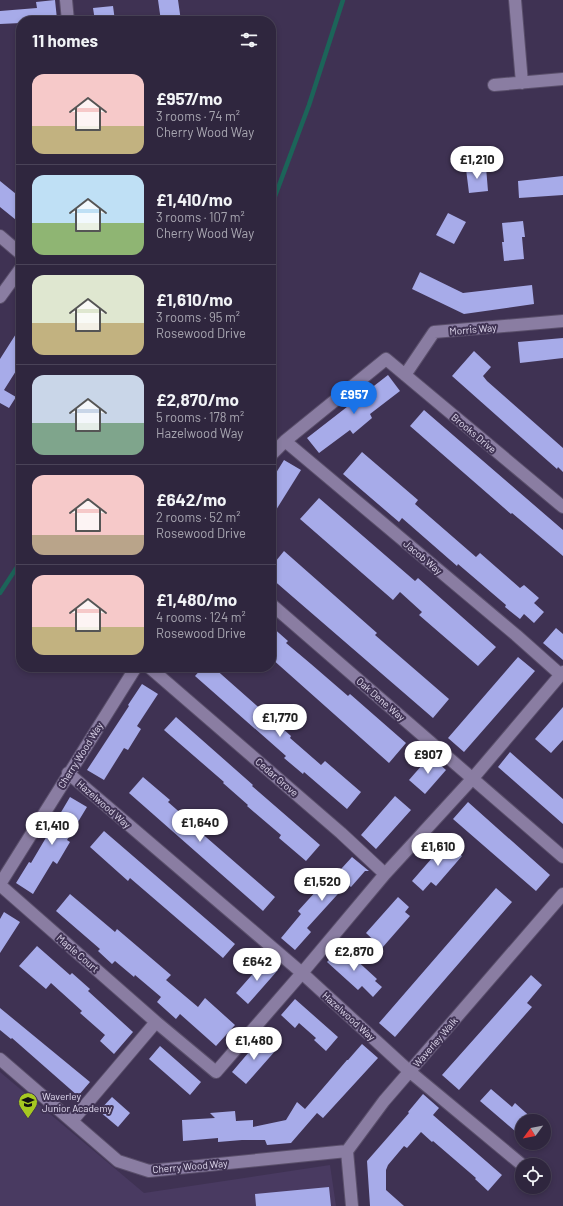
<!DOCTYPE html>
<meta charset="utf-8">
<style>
body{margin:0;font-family:Barlow,sans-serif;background:#3b3249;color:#f1f3f6;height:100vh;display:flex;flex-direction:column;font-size:15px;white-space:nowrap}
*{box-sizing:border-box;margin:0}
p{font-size:13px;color:#a7a5b0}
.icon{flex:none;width:22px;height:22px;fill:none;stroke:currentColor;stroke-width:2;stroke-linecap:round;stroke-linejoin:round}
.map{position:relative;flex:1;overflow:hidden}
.sheet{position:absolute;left:16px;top:16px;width:260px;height:656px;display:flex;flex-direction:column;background:#2f263e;border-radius:16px;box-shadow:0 2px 6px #0003,0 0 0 1px #4a4358}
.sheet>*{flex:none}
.needle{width:26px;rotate:238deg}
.tools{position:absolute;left:515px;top:1114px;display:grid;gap:8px}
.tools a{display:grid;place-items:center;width:36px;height:36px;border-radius:50%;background:#2f263e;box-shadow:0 2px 6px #0003,0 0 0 1px #4a4358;font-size:20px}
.price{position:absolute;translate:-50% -34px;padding:0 9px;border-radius:14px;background:#fff;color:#222;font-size:13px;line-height:26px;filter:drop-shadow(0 1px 2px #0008)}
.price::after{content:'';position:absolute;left:50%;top:24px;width:12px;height:9px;margin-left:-6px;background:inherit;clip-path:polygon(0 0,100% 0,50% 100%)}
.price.selected{background:#1a73e8;color:#fff}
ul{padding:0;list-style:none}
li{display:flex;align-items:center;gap:12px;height:100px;padding:0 16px}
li+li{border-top:1px solid #4a4358}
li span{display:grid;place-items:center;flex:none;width:112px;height:80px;border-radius:12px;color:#555}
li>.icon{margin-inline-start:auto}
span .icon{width:48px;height:48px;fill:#fffc;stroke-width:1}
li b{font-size:17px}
h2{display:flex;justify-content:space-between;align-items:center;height:48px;padding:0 16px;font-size:17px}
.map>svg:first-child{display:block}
.built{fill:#493a61}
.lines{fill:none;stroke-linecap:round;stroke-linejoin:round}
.stream{stroke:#1c6459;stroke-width:4.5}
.building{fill:#a7abe9}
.minor-casing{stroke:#5a4f6b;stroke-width:14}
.minor{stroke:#8a7da2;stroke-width:12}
.labels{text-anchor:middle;stroke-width:4;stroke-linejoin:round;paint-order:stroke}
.street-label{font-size:10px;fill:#e0d9ee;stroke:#3f3253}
.poi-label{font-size:10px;fill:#e0d9ee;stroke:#3f3253;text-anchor:start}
</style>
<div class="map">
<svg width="563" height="1206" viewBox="0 0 563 1206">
<rect width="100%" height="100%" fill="#3f3253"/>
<!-- built -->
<path class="built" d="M0,1072L144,1193L330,1165L336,1206H0Z"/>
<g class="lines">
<!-- stream -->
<path class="stream" d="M271,207L309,105L343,0
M0,593L21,561"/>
</g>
<!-- building -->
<path class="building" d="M55,0L57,19L21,21V23L0,24V11L37,8L36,2Z
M158,0H178L181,21H161Z
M113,6L115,21H95L93,8Z
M486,167L488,191L469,193L466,169Z
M563,176V195L519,198L518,181Z
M0,181L21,198V224L0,207Z
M448,213L466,222L454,244L436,235Z
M523,221L525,237H522L524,259L504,261L502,242H504L502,223Z
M420,272L463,293L532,285L534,304L464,314L412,289Z
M21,326V363L4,390L16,397L9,408L0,403V359Z
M563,338V358L520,363L518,342Z
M474,351L491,367L483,376L487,381L563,448V472L558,467L557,469L540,454L452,376Z
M388,375L400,391L370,414L372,418L353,434L350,430L319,453L307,438Z
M424,410L563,530V556L512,513L511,514L410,426Z
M362,452L418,500L415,504L476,557L480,553L520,588L524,585L539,598L534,603L544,612L534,623L524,614L520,619L505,607L506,605L458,564L457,566L402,518L399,522L343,474Z
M284,460L301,470L271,518V481Z
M319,498L415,581L418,578L496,647L478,666L419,615L422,612L400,592L393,600L300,519Z
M284,551L377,633L375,635L449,699L433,718L271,578V567Z
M271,626L288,641L286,643L311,664L348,696L350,694L406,743L389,763L271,658Z
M556,628L563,634V660L543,643Z
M518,657L535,671L464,752L448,738Z
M203,667H213L291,736L290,738L321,765L325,761L361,792L347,809L304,772L303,774L284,758L286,756L195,676Z
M142,684L158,694L137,726L141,729L128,750L124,748L104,780L87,770L129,706L128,705Z
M563,707V740L551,753L535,739Z
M176,717L253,785L252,786L320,845L306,861L279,838L281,835L247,806L248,805L223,783L224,782L164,730Z
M510,752L563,799V824L498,767Z
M430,756L446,770L425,794L409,780Z
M143,777L170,800L168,802L200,830L199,831L275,897L263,911L129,793Z
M395,796L411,810L376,849L361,835Z
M70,797L87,807L67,840L70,842L57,864L53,861L33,894L16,883L29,862L31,863Z
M468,802L550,875L536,891L453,819Z
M104,831L235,944L223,958L130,878L128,881L90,847Z
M446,842L462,856L436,886L431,882L423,891L412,881Z
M352,857L369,871H365L351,887L347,884L307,928L311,932L295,950L281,938L301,914L298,911L328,878L331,880Z
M496,888L512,902L395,1037L379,1023Z
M70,894L115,932L117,929L171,975L166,980L198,1007L205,998L235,1025L216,1046L180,1014L176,1019L157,1002L161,997L135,975L134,977L115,961L112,964L98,951L100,949L56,911Z
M398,897L409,907L405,912L410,916L382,948L366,933Z
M4,912L20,922L0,953V919Z
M37,946L70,975L72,973L90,989L88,991L133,1032L114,1054L100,1041L105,1035L80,1013L82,1011L51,983L46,989L19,966Z
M341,946L377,979L375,981L382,987L373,997L362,986L358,990L327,962Z
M266,959L278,970L248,1004L236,993Z
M531,975L542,985L527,1003L532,1007L459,1090L442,1075Z
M295,999L338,1037L326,1051L314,1040L316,1038L299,1023L295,1028L281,1015Z
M0,1008L90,1082L78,1096L12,1038L11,1039L0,1030Z
M261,1038L276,1050L246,1084L232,1072Z
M362,1044L378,1058L323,1118L317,1113L291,1143L267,1145L265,1140H242L218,1142V1138L183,1141L182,1120L215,1118L210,1113L235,1111L236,1121L253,1120V1127L286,1120L297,1102L305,1109L347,1060H348Z
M160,1046L201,1082L190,1095L149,1059Z
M491,1089L512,1107L515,1103L535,1121H522V1137L480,1101Z
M423,1094L439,1108L433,1115L502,1175L488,1191L475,1179L476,1178L433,1141L432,1142L421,1132L407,1148L404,1146L388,1165L386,1170V1190L404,1206H370L367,1161L409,1113L408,1112Z
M112,1097L130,1113L118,1127L99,1111Z
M329,1187L331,1206H256L255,1194Z"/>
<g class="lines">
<!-- minor casing -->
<g class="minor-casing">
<path id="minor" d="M66,0L68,21
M515,0L522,83
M494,85L563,79
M0,236L21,254
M0,297L21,268
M405,375L434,332L563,321
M285,441L516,635L561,675
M271,455L285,441L386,359L563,507
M271,604L563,857
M149,667L341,833L385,874
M68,773L302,973L409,1071L521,1164
M0,884L136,667
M0,885L156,1022L216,1072L302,973L385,874L473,778L563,672
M0,1059L118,1161L149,1171L347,1151
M72,1121L156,1022
M352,1206L347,1151L384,1101L563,894"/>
</g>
<!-- minor -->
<use href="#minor" class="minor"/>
</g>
<!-- icons -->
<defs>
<g id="school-pin" transform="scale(1)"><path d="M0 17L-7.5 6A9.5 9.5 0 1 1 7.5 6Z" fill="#a6c821" stroke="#3f3253"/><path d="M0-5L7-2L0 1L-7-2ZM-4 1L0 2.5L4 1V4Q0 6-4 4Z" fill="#111"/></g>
</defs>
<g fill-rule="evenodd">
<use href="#school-pin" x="28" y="1102"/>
</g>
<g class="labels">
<!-- street labels -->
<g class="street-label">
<text transform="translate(473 329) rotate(-5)" y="4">Morris Way</text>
<text transform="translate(474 433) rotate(40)" y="4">Brooks Drive</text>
<text transform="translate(423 557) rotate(40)" y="4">Jacob Way</text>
<text transform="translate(381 699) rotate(41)" y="4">Oak Dene Way</text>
<text transform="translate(80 755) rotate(-58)" y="4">Cherry Wood Way</text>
<text transform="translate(277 777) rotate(41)" y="4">Cedar Grove</text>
<text transform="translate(104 804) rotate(41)" y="4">Hazelwood Way</text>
<text transform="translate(78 953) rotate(41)" y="4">Maple Court</text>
<text transform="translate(349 1016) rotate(42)" y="4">Hazelwood Way</text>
<text transform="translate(435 1042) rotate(-49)" y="4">Waverley Walk</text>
<text transform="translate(190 1166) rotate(-5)" y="4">Cherry Wood Way</text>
</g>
<!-- poi labels -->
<g class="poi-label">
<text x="42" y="1100">Waverley<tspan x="42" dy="12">Junior Academy</tspan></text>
</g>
</g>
</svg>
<div class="tools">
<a><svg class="needle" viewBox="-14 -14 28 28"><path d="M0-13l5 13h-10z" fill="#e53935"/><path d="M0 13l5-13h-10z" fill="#a7a5b0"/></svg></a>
<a><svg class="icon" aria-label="locate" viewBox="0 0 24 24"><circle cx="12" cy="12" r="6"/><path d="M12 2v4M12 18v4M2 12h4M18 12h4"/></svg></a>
</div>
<b class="price" style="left:477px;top:180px">£1,210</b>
<b class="price selected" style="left:354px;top:415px">£957</b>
<b class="price" style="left:280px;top:738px">£1,770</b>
<b class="price" style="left:428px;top:775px">£907</b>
<b class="price" style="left:200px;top:843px">£1,640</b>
<b class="price" style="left:52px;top:846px">£1,410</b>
<b class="price" style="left:438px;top:867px">£1,610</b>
<b class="price" style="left:322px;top:902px">£1,520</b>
<b class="price" style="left:354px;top:972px">£2,870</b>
<b class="price" style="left:257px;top:982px">£642</b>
<b class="price" style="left:254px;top:1061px">£1,480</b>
<section class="sheet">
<h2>11 homes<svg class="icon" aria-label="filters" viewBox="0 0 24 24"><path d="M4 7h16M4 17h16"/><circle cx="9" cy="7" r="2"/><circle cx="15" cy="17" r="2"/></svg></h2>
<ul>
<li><span style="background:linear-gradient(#f6c9c9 65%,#c2b280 0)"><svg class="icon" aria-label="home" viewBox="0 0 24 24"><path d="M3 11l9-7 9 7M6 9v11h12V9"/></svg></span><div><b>£957/mo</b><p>3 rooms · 74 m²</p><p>Cherry Wood Way</p></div></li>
<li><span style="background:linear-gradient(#bfe0f5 60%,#8fb573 0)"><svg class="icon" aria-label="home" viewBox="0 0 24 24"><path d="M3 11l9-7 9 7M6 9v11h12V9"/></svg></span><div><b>£1,410/mo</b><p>3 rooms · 107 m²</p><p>Cherry Wood Way</p></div></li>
<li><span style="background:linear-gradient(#dfe7d0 60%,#c2b280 0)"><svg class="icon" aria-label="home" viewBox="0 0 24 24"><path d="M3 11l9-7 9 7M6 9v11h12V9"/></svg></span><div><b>£1,610/mo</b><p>3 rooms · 95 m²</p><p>Rosewood Drive</p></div></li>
<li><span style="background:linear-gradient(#c9d6e8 60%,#7fa58c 0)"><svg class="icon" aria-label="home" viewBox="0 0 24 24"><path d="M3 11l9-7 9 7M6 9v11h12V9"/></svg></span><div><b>£2,870/mo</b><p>5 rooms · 178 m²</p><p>Hazelwood Way</p></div></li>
<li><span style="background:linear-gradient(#f6c9c9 75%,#b9a48a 0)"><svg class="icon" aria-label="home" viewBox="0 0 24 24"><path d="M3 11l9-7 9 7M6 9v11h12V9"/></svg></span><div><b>£642/mo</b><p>2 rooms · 52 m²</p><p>Rosewood Drive</p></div></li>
<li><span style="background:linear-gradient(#f6c9c9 65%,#c2b280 0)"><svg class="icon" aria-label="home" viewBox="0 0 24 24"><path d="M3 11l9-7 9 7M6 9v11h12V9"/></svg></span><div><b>£1,480/mo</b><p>4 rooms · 124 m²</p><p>Rosewood Drive</p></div></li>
</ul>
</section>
</div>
